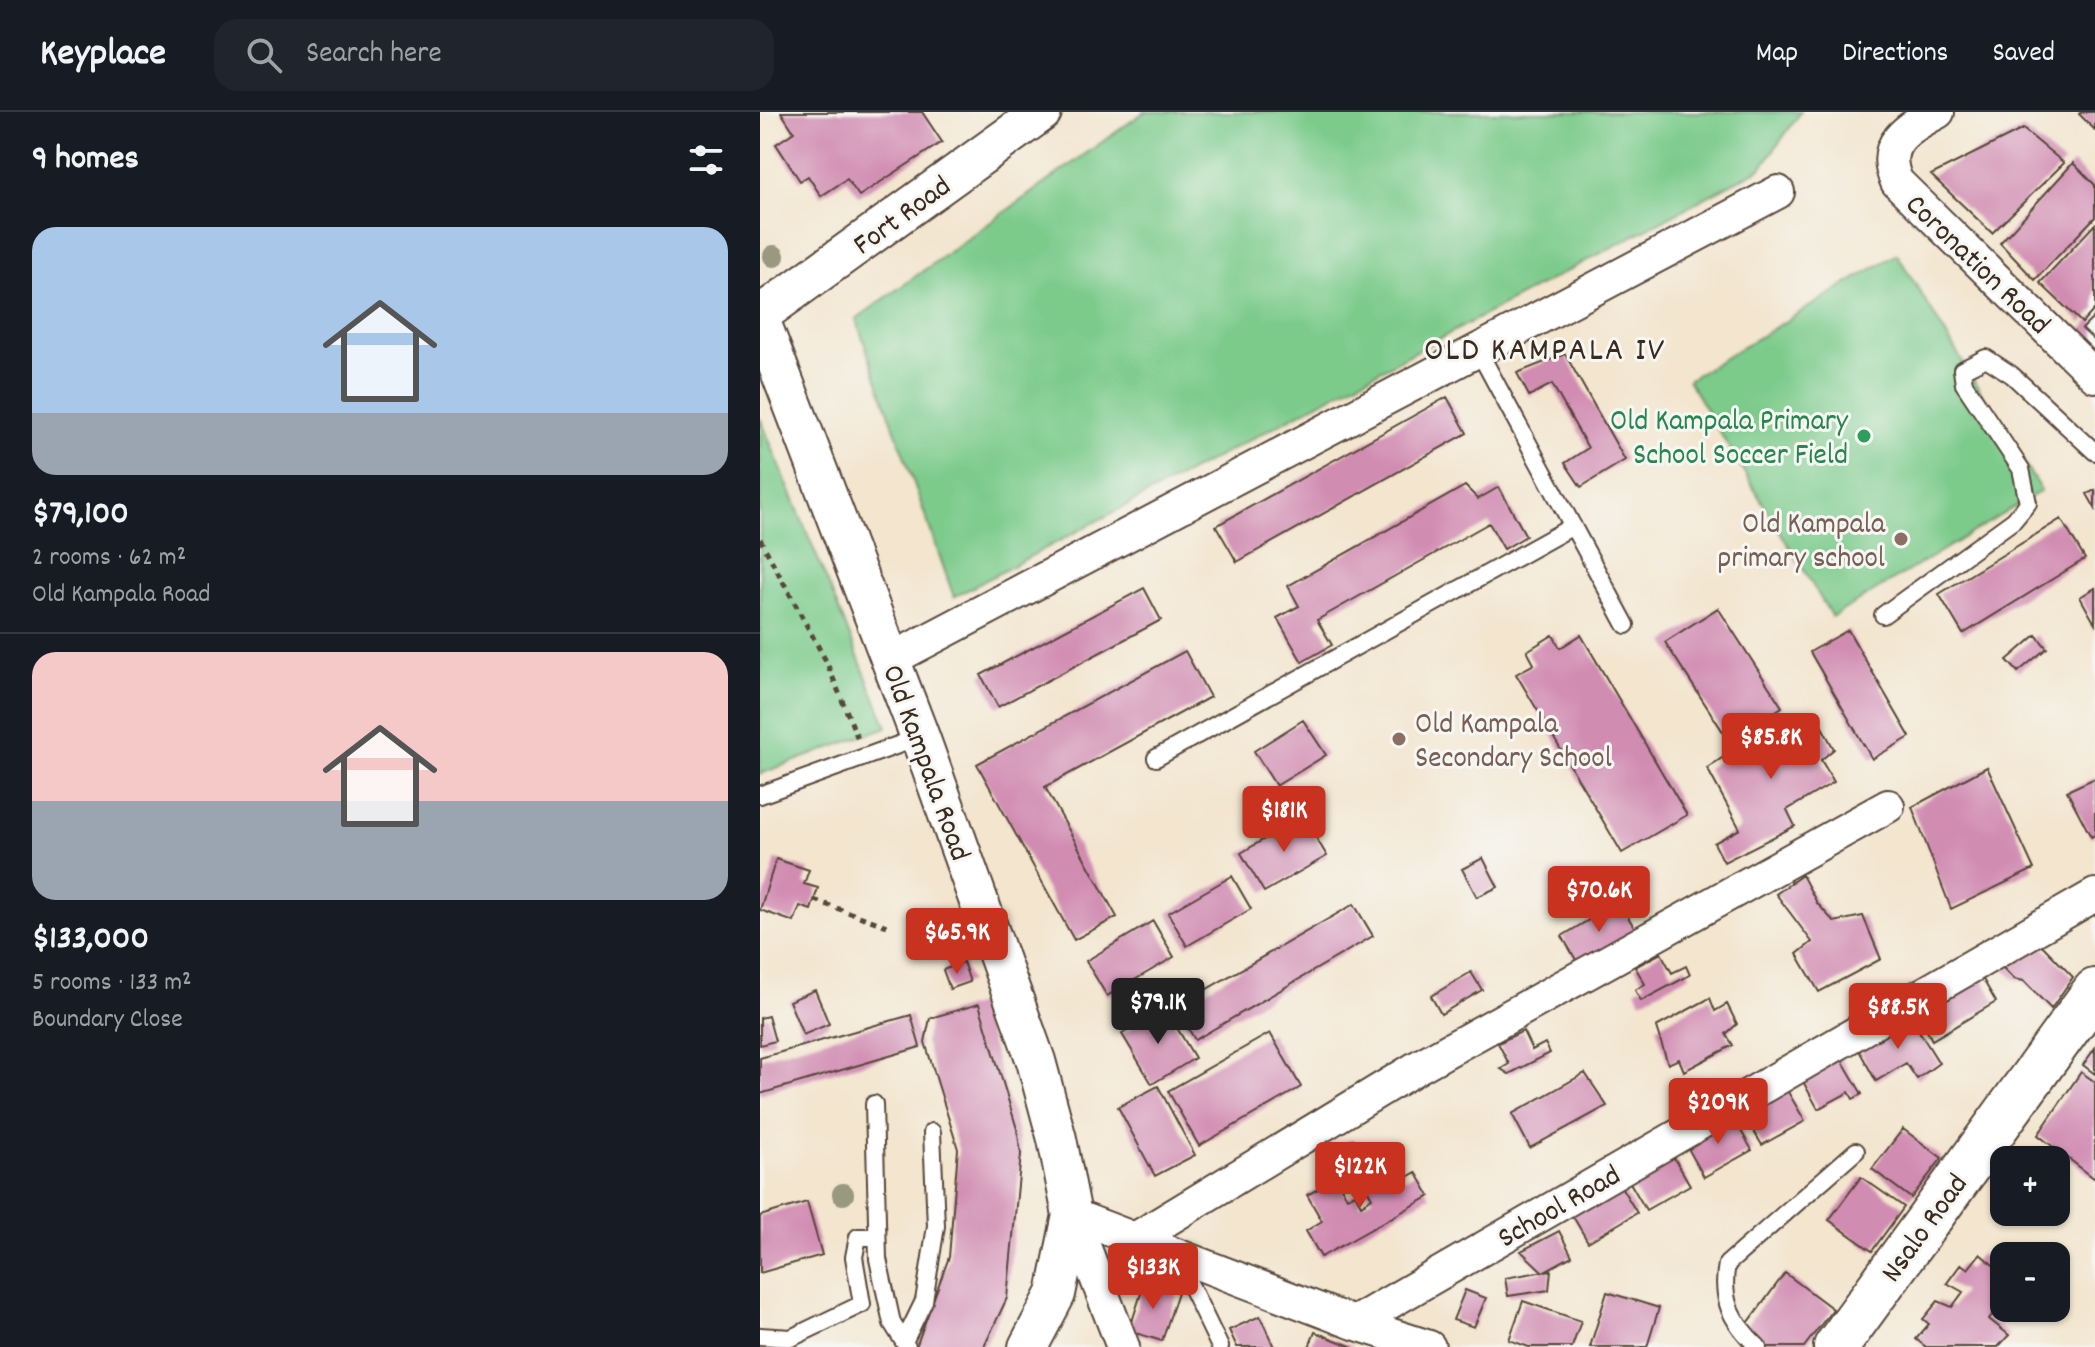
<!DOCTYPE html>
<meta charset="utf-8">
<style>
body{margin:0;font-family:Dekko,sans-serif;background:#20242c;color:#f1f3f6;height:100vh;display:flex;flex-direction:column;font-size:30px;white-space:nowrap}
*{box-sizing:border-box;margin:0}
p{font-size:26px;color:#9ea1a6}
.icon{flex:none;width:44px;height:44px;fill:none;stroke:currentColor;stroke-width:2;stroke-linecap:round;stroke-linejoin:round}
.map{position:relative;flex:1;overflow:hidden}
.panel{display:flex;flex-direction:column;background:#171b24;width:760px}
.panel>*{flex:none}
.controls{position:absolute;left:1230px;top:1034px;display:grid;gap:16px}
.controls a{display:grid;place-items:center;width:80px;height:80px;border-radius:16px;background:#171b24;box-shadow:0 2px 6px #0004;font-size:40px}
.price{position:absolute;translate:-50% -68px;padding:0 18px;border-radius:8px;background:#c8321e;color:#fff;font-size:26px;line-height:52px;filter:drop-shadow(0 2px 4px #0008)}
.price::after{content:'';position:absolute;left:50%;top:48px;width:24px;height:18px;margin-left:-12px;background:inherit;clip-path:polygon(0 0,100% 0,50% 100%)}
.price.selected{background:#222;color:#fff}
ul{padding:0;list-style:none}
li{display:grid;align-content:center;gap:16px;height:424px;padding:0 32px}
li+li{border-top:2px solid #363941}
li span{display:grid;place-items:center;height:248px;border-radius:24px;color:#555}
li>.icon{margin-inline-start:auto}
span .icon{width:144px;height:144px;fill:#fffc;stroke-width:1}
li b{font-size:34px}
h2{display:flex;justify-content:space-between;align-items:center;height:96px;padding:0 32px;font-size:34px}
header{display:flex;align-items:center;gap:48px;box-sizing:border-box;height:112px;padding:0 40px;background:#171b24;border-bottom:2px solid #363941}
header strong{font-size:38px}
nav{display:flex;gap:44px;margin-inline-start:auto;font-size:28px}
.search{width:560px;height:72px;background:#20242c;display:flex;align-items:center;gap:20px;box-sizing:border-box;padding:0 28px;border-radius:24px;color:#9ea1a6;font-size:30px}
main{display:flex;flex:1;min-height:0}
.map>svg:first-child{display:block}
.green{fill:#7bcb8b;stroke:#5b7a54;stroke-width:2}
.building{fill:#d18cb2}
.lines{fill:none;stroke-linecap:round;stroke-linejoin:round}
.service-casing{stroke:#574638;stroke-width:20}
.minor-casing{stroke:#574638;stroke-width:36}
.tertiary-casing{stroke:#574638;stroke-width:42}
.secondary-casing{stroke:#574638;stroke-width:48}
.path{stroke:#574638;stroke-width:5;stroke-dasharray:6 6;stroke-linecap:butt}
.service{stroke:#fff;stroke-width:16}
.minor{stroke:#fff;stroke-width:32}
.tertiary{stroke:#fff;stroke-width:38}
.secondary{stroke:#fff;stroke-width:44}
.tree{fill:#98997f}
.leisure-dot{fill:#2e9e5b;stroke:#f6f6f2;stroke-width:3}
.education-dot{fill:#8d6e63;stroke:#f6f6f2;stroke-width:3}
.labels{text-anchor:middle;stroke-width:6;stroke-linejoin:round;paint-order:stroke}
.street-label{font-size:30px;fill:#3b2a1e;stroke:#f6f6f2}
.leisure-label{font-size:30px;fill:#27864d;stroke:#f6f6f2;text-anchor:end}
.education-label{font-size:30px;fill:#785e54;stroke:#f6f6f2;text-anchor:end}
.quarter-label{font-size:34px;letter-spacing:2px;fill:#3b2a1e;stroke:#f6f6f2}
</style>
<header>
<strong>Keyplace</strong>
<div class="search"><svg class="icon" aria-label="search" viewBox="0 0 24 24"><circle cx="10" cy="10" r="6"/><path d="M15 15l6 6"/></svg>Search here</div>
<nav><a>Map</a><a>Directions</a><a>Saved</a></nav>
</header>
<main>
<section class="panel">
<h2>9 homes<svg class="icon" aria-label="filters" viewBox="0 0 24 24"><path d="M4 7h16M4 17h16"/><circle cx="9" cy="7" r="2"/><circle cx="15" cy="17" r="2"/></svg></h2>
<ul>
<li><span style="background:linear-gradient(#a9c7e8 75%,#9aa5b1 0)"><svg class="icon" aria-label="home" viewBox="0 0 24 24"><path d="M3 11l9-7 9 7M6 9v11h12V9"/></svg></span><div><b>$79,100</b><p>2 rooms · 62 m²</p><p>Old Kampala Road</p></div></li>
<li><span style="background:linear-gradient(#f6c9c9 60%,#9aa5b1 0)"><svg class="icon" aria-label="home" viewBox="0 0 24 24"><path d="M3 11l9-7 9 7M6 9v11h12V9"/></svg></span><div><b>$133,000</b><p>5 rooms · 133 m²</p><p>Boundary Close</p></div></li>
</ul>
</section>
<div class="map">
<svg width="1335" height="1235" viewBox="0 0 1335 1235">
<rect width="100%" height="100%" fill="#f6f6f2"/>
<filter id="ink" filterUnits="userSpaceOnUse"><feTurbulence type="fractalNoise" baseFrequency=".0125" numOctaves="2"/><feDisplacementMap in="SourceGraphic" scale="16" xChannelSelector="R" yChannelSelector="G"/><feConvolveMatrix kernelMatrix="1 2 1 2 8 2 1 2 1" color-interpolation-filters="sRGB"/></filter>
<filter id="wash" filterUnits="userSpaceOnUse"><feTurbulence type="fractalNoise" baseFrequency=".006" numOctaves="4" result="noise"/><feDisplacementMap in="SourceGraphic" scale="32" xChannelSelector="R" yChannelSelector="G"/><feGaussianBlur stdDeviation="1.8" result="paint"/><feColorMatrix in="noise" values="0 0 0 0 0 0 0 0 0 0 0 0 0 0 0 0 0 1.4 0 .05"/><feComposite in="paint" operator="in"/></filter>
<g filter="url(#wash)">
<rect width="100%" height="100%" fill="#f3e5ce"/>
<!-- green -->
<path class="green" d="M384,0H1041L1001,56L194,485L96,207Z
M1137,142L1281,379L1072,505L928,268Z
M0,306L127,615L0,662Z"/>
<g id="blocks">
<!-- building -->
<path class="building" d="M21,0H162L182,30L99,84L87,67L61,84L48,64L40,69L16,32L34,20Z
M1321,0H1335V18L1319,2Z
M1263,17L1304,51L1232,121L1171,63Z
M1313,51L1335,73V105L1275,168L1240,131Z
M1335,112V197L1322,211L1280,171Z
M1335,204V229L1322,217Z
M805,242L865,348L821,375L805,351L828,336L792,272L769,284L757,261Z
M687,285L707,321L477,450L456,414Z
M705,374L718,387L739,375L766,424L744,437L729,411L557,508L572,533L542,550L517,506L539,494L528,474Z
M1335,378V396L1327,382Z
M1301,407L1325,447L1203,522L1179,482Z
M384,476L401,508L238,595L221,563Z
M1335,476V512L1320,485Z
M958,496L1022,595L969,629L905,530Z
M1088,518L1150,625L1112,647L1050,540Z
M793,523L800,536L821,523L927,703L862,741L756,562L774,552L767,539Z
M1276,523L1287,536L1258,560L1247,548Z
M425,539L450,585L285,675L357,805L314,828L217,652Z
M1028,602L1036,612L1055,602L1074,637L1061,648L1074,670L1027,698L1035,714L964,750L954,731L980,717L947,656Z
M543,608L566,643L516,674L494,639Z
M1227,655L1274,757L1191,797L1152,695Z
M1335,666V723L1331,725L1307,679Z
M543,704L567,744L504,780L481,741Z
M723,746L738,775L717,785L702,757Z
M16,747L49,758L44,772L58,776L51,798L40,794L34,810L0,798Z
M1042,763L1057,791L1074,810L1103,804L1121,847L1059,880L1037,842L1052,830L1016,782Z
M472,764L491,797L427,834L408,801Z
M859,790L877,820L819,853L802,824Z
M594,792L613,824L435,928L416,895Z
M393,809L414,845L347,884L326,849Z
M1278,829L1313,865L1291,897L1264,869L1254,867L1239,852Z
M901,841L912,861L926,854L930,863L881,889L875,878L885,872L875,855Z
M203,850L210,870L190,877L183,858Z
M711,860L722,878L681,902L671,884Z
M1221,864L1236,890L1172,928L1157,901Z
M55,878L69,912L43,923L29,889Z
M950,886L955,899L967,892L977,912L966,922L973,933L924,959L919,947L908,952L896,915Z
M219,892L257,1017L261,1042L247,1186L224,1235H156L189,1145L198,1037L165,930L170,906Z
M405,896L435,946L392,972L362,922Z
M151,903L160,935L0,982V946Z
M8,904L15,929L0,933V906Z
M1151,906L1179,951L1157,967L1146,951L1116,969L1096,933Z
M763,919L772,938L785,931L790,941L749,962L741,957L749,952L738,931Z
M510,921L541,975L439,1034L408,979Z
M1335,936V962L1323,953Z
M1079,943L1102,982L1093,987L1089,980L1058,997L1040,964Z
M1321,960L1335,970V1067L1278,1023Z
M825,961L847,994L770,1036L752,1002Z
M1024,973L1045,1009L1002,1033L980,997Z
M398,974L435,1043L395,1064L358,995Z
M972,1003L992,1038L944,1065L924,1029Z
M1143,1017L1182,1046L1151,1086L1112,1057Z
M593,1027L601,1042L572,1057L564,1042Z
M909,1037L930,1073L886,1098L865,1062Z
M656,1060L670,1084L561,1145L546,1119L562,1109L547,1083L576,1067L587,1085L595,1082L601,1093L612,1086L606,1076L632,1062L637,1071Z
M1101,1065L1144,1095L1112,1139L1069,1108Z
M857,1068L877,1101L828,1130L808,1096Z
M47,1090L62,1143L0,1161V1104Z
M799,1119L812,1144L783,1160L761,1139Z
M1220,1142L1244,1162V1186L1229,1207L1249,1223L1238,1235H1166L1156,1227L1169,1212L1163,1207L1178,1189L1192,1195L1203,1180L1187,1171L1201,1152L1208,1157Z
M791,1158L789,1178L748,1184L745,1166Z
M1025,1161L1073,1197L1044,1235H1006L983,1218Z
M385,1169L418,1180L402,1229L369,1219Z
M705,1178L726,1186L714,1215L693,1208Z
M847,1180L899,1196L887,1235H830Z
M763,1189L821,1209L812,1235H769L749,1228Z
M500,1204L514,1235H477L469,1218Z
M555,1220L593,1235H549Z"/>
</g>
</g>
<g filter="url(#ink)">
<use href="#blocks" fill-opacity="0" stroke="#574638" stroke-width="2"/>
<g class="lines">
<!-- service casing -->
<g class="service-casing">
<path id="service" d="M718,238L866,513
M1123,503L1254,408L1268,391L1261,357L1204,272L1202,258L1226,246L1252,263L1335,340
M396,646L813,414
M0,683L160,625
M114,992L118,1147L132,1211L147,1235
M417,1146L460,1235
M0,1224L31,1226L102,1192L94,1145L98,1125H117
M144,1230L164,1189L176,1114L172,1020
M998,1235C972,1210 960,1189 967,1152L1096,1039"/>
</g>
<!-- minor casing -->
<g class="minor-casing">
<path id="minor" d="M1178,0C1147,16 1119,32 1137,70L1335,264
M130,548L1018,80
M312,1103L594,1211L669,1235
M312,1103L363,1235
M375,1127L658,955L1128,694
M594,1211L1335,783"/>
</g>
<!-- tertiary casing -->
<g class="tertiary-casing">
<path id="tertiary" d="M0,203L282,0
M0,207L160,625L276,949L297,1027L312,1103L296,1182L268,1235"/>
</g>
<!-- secondary casing -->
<g class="secondary-casing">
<path id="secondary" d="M1076,1235L1335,879"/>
</g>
<!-- path -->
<path class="path" d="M0,427L66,549L98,627
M54,788L127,814"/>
<!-- service -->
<use href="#service" class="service"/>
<!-- minor -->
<use href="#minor" class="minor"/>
<!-- tertiary -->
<use href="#tertiary" class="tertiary"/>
<!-- secondary -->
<use href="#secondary" class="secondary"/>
</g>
<!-- trees -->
<g class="tree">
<circle cx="14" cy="144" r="11"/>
<circle cx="83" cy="1082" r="11"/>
</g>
</g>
<!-- markers -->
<circle class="leisure-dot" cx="1104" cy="324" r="8"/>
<g class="education-dot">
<circle cx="1141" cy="427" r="8"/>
<circle cx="639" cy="627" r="8"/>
</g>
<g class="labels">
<!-- street labels -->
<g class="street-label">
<text transform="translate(141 102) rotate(-36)" y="10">Fort Road</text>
<text transform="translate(1219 151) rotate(44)" y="10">Coronation Road</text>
<text transform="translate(168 650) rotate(70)" y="10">Old Kampala Road</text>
<text transform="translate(798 1093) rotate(-30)" y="10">School Road</text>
<text transform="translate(1163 1115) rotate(-54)" y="10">Nsalo Road</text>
</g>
<!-- leisure labels -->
<g class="leisure-label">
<text x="1088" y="317">Old Kampala Primary<tspan x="1088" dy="34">School Soccer Field</tspan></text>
</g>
<!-- education labels -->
<g class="education-label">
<text x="1125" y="420">Old Kampala<tspan x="1125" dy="34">primary school</tspan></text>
<text x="655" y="620" text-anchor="start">Old Kampala<tspan x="655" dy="34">Secondary School</tspan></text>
</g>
<!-- quarter labels -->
<g class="quarter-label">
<text x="785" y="247">OLD KAMPALA IV</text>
</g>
</g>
</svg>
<div class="controls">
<a>+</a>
<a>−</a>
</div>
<b class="price" style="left:1011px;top:669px">$85.8K</b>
<b class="price" style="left:524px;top:742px">$181K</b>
<b class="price" style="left:839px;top:822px">$70.6K</b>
<b class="price" style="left:197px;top:864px">$65.9K</b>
<b class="price selected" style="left:398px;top:934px">$79.1K</b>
<b class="price" style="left:1138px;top:939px">$88.5K</b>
<b class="price" style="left:958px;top:1034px">$209K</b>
<b class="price" style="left:600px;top:1098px">$122K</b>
<b class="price" style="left:393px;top:1199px">$133K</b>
</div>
</main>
